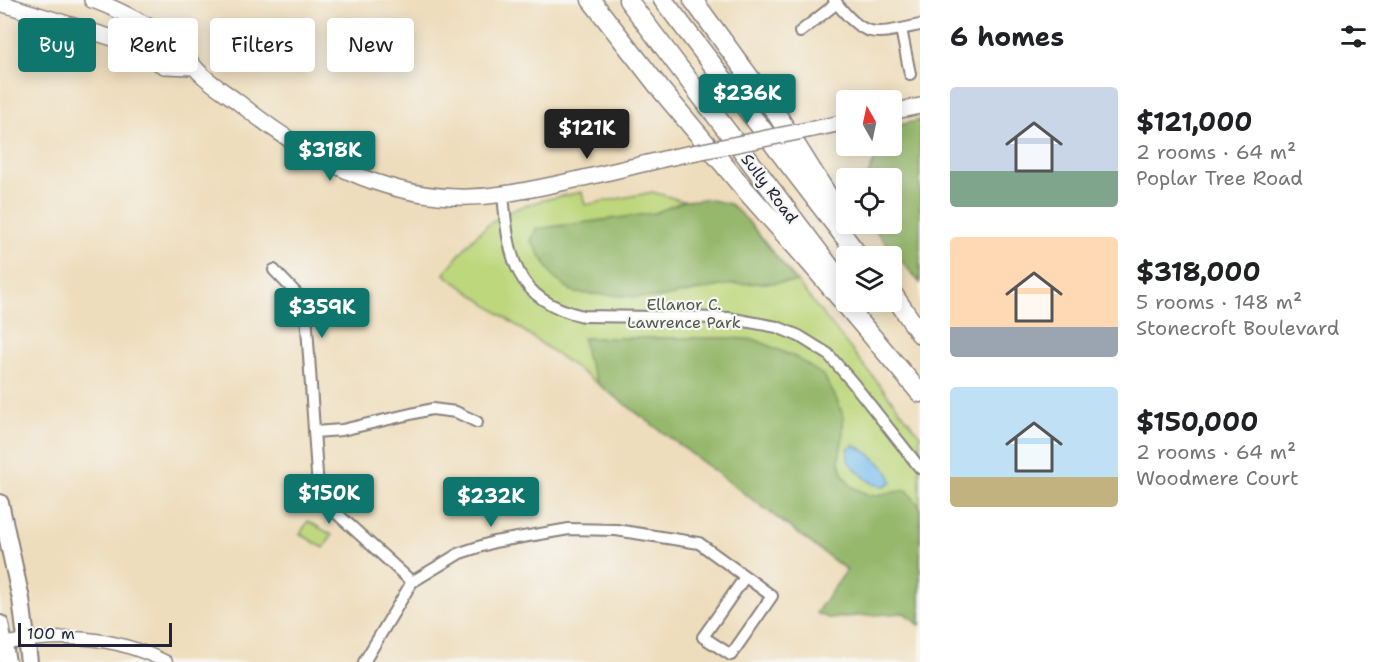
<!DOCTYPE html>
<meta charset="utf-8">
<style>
body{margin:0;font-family:"Shantell Sans",sans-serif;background:#f2f2f2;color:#202124;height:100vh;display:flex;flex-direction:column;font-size:22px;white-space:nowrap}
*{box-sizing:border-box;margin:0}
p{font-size:20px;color:#757577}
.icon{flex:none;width:33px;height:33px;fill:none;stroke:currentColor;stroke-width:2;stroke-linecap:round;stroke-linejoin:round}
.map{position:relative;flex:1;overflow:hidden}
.drawer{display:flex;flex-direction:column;background:#fff;width:480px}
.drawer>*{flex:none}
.banner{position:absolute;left:18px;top:18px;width:570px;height:54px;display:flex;gap:12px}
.needle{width:39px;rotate:351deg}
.tools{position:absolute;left:836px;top:90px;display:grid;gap:12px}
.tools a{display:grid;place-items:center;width:66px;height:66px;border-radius:6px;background:#fff;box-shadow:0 3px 15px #0003;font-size:30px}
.scale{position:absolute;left:18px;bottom:15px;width:154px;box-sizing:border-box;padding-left:6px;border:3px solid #22223b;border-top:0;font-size:16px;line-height:21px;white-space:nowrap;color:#22223b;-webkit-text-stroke:4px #f6f6f2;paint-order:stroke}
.price{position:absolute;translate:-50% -51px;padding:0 14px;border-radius:6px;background:#0f766e;color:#fff;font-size:20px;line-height:39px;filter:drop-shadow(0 2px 3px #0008)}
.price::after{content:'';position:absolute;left:50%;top:36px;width:18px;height:14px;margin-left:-9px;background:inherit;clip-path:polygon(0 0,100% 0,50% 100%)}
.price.active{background:#222;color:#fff}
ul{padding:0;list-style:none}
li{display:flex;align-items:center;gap:18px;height:150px;padding:0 30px}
li span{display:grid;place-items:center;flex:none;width:168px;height:120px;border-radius:6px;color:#555}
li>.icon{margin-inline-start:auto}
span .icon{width:72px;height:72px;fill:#fffc;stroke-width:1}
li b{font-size:26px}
h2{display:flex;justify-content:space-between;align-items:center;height:72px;padding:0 30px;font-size:26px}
.tag{padding:0 21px;border-radius:6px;background:#fff;box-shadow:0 3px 15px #0003;font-size:21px;line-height:54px}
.tag.active{background:#0f766e;color:#fff}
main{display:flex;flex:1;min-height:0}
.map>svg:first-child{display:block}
.green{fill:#bdd77c;stroke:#707c5c;stroke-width:1.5}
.forest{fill:#96b86c;stroke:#5c6d54;stroke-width:1.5}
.water{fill:#77bdee;stroke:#4c7094;stroke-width:1.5}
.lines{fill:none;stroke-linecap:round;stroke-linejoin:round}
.minor-casing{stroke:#88807c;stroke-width:14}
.tertiary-casing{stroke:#88807c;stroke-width:15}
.secondary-casing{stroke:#88807c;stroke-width:18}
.primary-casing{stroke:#88807c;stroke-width:20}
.motorway-casing{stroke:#88807c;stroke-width:21}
.minor{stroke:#fff;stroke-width:10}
.tertiary{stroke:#fff;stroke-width:12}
.secondary{stroke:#fff;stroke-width:15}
.primary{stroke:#fff;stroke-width:16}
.motorway{stroke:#fff;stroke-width:18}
.secondary-bridge-casing{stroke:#88807c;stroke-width:18;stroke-linecap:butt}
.secondary-bridge{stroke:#fff;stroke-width:15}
.labels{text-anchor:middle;stroke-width:4.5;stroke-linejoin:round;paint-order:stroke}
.street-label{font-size:16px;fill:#22223b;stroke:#f6f6f2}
.park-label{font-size:16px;fill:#50584e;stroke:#f6f6f2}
</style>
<main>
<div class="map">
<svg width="920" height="662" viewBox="0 0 920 662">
<rect width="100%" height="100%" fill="#f6f6f2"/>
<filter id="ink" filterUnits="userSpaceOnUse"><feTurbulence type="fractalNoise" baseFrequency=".0167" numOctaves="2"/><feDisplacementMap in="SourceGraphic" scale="12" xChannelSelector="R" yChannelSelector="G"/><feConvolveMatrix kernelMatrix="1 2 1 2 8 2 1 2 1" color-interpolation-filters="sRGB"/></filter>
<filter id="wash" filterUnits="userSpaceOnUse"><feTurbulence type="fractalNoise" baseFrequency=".008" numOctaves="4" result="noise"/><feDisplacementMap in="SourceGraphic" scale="24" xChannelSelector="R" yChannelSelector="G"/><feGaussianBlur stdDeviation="1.35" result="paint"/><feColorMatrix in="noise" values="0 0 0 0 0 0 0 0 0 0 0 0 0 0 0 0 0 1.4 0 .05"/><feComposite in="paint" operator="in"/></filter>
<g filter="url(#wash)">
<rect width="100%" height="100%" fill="#eeddbc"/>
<!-- green -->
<path class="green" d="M582,192L585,205L653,192L747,220L920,435V625L622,401L444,274C462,250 483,223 511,211C533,201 558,197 582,192Z
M308,521L332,535L324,548L300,534Z"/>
<!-- forest -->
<path class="forest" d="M920,120V283L870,224H891V178H867L880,146H891V127Z
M706,199L730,204L747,220L797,282L732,284L658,298L575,293L554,278L531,241L536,229L655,213L684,201Z
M583,338H732L756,340L797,358L824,376L836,398L843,415V434L839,461L843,475L851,486L870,496L907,490L920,507V625L904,613L828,618L816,613L847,570L598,384L586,356Z"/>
<!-- water -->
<path class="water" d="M854,445C867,451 888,466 892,481C878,496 859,472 848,461V449Z"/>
</g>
<g filter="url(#ink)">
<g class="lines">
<!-- minor casing -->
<g class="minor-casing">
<path id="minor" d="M834,0C866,40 873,35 920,25
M901,29L910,74
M800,32L837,3
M503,195C509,256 513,300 583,316L728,318L777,327L799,336L828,354L853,383L920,468
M274,270L297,294L306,312L318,489L333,510L412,582
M314,432L342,430L432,409L456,412L477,422
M364,662L412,582L460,553L494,542L569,529L616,530L699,543L772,596L731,655L703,637L745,577"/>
</g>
<!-- tertiary casing -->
<g class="tertiary-casing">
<path id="tertiary" d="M0,644C61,634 110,634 166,662"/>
</g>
<!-- secondary casing -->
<g class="secondary-casing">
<path id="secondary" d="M92,0C112,6 165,33 180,47C185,52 188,60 193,65C204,80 224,91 238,102C315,164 403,210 504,194C562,185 620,169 677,156
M0,3L116,39L164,66L193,67
M891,112L920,106
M823,127L846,122"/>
</g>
<!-- primary casing -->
<g class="primary-casing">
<path id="primary" d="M0,503L21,599L29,662
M0,624L7,662"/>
</g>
<!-- motorway casing -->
<g class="motorway-casing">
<path id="motorway" d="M591,0L662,91L740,184L811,264L920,393
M628,0L837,276
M663,0L859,256
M693,0L776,113L837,210
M891,291L920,334"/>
</g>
<!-- minor -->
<use href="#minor" class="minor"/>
<!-- tertiary -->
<use href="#tertiary" class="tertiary"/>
<!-- secondary -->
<use href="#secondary" class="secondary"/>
<!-- primary -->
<use href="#primary" class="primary"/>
<!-- motorway -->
<use href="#motorway" class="motorway"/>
<!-- secondary-bridge casing -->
<g class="secondary-bridge-casing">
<path id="secondary-bridge" d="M677,156L823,127"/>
</g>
<!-- secondary-bridge -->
<use href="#secondary-bridge" class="secondary-bridge"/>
</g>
</g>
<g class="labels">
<!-- street labels -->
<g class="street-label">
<text transform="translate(770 188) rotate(53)" y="6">Sully Road</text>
</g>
<!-- park labels -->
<g class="park-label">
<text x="684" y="310">Ellanor C.<tspan x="684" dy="18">Lawrence Park</tspan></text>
</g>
</g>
</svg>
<div class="tools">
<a><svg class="needle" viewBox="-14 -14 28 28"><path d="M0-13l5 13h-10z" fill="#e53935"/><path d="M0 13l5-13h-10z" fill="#757577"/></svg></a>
<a><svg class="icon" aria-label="locate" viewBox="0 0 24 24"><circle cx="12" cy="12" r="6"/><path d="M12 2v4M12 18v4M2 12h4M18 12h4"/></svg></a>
<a><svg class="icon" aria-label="layers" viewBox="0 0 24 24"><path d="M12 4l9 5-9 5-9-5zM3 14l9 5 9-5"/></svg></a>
</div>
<div class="scale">100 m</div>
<b class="price" style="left:747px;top:125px">$236K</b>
<b class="price active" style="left:587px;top:160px">$121K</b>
<b class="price" style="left:330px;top:182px">$318K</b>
<b class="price" style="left:322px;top:339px">$359K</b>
<b class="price" style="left:329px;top:525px">$150K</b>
<b class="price" style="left:491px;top:528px">$232K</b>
<div class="banner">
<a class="tag active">Buy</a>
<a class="tag">Rent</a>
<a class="tag">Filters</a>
<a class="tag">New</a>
</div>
</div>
<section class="drawer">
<h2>6 homes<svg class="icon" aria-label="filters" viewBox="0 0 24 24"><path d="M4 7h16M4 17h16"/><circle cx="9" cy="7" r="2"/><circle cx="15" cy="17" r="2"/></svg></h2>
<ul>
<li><span style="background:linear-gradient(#c9d6e8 70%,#7fa58c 0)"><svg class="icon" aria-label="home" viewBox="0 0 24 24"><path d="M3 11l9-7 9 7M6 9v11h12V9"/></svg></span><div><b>$121,000</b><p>2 rooms · 64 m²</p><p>Poplar Tree Road</p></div></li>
<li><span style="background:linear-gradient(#ffd9b3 75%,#9aa5b1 0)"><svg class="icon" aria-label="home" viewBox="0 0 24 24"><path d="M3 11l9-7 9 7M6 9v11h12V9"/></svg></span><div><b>$318,000</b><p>5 rooms · 148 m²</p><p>Stonecroft Boulevard</p></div></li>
<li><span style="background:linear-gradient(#bfe0f5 75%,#c2b280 0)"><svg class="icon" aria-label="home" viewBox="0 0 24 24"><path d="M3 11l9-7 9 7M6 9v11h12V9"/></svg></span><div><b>$150,000</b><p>2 rooms · 64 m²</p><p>Woodmere Court</p></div></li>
</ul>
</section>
</main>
